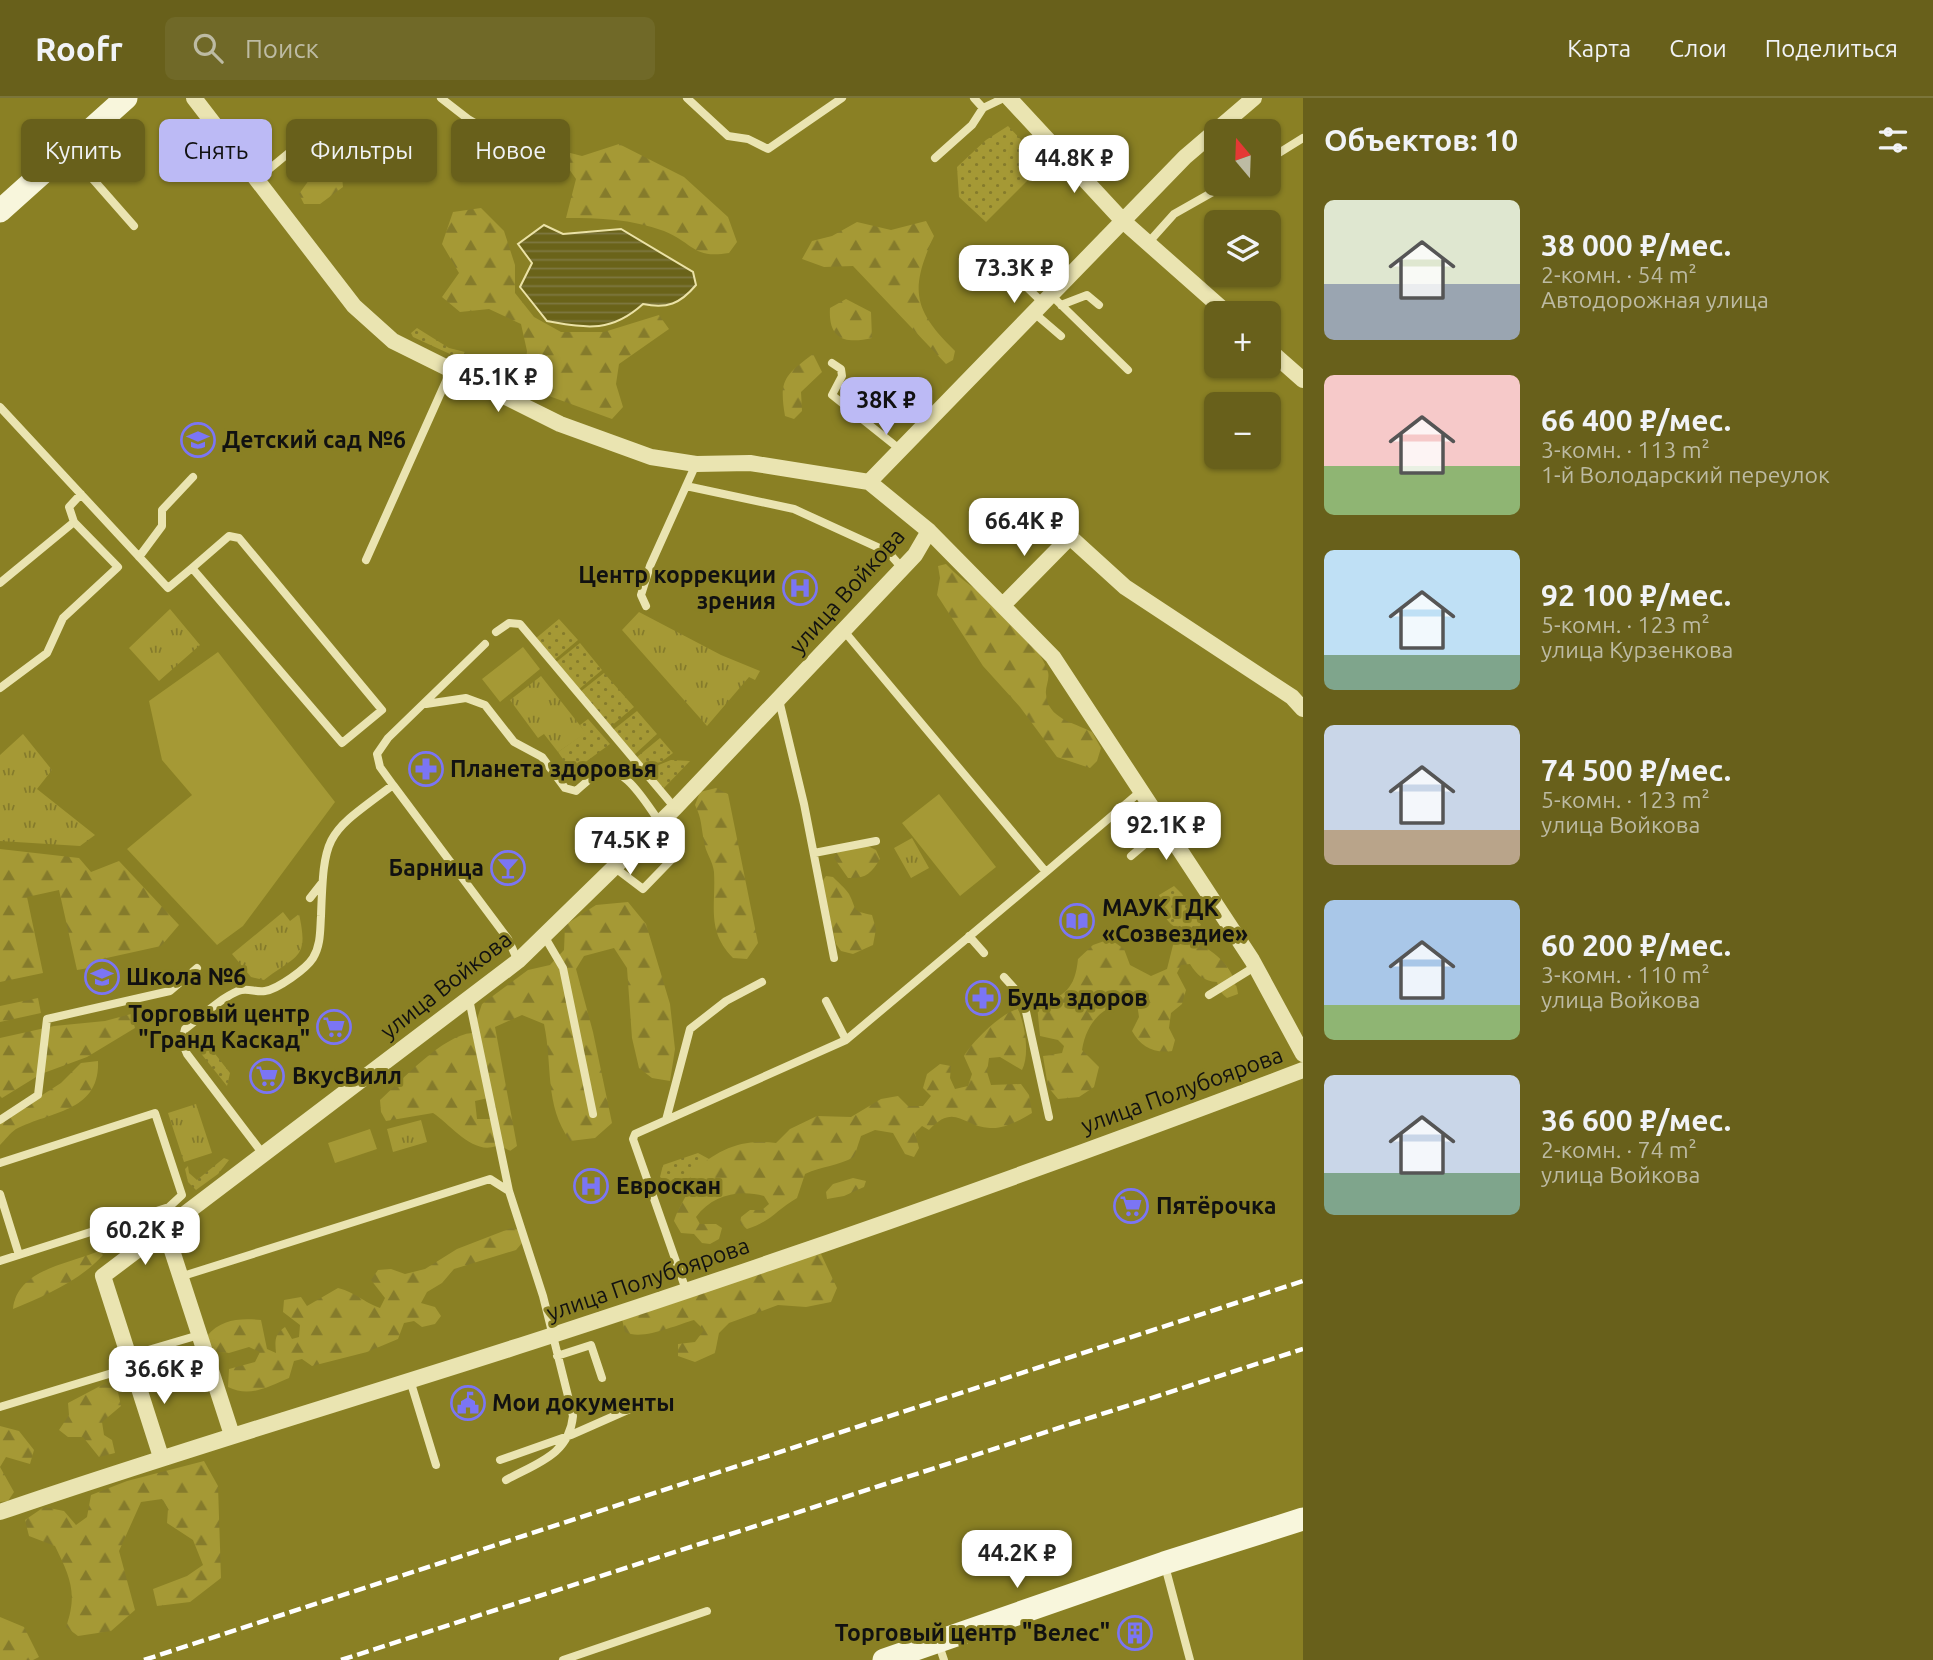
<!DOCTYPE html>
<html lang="ru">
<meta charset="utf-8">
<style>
body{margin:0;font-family:Ubuntu,sans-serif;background:#706928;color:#f1f3f6;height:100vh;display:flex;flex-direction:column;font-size:26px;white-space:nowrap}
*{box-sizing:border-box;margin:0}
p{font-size:23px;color:#bdbba3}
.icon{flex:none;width:38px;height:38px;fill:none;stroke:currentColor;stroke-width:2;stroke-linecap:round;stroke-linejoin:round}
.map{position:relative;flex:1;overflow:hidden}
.sheet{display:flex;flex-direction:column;background:#68601b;width:630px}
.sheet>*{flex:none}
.guide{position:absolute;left:21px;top:21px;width:665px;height:63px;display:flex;gap:14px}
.needle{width:46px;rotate:341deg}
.controls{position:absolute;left:1204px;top:21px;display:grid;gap:14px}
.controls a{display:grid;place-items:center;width:77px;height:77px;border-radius:10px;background:#68601b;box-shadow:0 2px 5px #0004;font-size:35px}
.price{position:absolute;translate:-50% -60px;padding:0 16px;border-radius:14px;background:#fff;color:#222;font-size:23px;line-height:46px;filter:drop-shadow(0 2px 4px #0008)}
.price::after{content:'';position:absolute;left:50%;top:42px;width:21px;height:16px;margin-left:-10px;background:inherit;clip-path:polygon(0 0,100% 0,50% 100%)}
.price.active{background:#bcbaf5;color:#111}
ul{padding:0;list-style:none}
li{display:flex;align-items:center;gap:21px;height:175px;padding:0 21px}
li span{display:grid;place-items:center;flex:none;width:196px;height:140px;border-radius:10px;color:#555}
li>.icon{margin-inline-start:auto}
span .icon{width:84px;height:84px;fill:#fffc;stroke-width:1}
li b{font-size:30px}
h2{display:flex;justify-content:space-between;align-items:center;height:84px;padding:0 21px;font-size:30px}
.tag{padding:0 24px;border-radius:10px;background:#68601b;box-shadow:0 2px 5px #0004;font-size:24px;line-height:63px}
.tag.active{background:#bcbaf5;color:#111}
header{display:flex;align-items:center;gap:42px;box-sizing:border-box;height:98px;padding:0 35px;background:#68601b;border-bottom:2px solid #7b753a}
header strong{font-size:33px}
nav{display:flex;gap:38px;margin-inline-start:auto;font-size:24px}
.search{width:490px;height:63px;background:#706928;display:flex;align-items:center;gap:18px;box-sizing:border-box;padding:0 24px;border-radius:10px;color:#bdbba3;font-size:26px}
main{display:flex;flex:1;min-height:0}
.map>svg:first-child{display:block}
.grass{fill:url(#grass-dots)}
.forest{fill:url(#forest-firs)}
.park{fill:url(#park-tufts)}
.pitch{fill:#a59935}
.water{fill:url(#water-rules);stroke:#ebe2a6;stroke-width:2}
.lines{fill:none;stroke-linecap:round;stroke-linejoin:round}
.lane{stroke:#eae4b1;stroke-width:8}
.street{stroke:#eae4b1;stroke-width:16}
.secondary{stroke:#f8f6dc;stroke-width:23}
.rail{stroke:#fff;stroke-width:4.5;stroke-dasharray:12 5;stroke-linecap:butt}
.labels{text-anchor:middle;stroke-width:6;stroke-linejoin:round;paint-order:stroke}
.poi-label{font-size:23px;font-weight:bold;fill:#111;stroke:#8a8024;text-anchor:start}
.street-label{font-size:23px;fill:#111;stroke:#8a8024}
</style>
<header>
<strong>Roofr</strong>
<div class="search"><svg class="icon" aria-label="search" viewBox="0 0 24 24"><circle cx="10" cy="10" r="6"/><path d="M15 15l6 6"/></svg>Поиск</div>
<nav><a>Карта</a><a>Слои</a><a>Поделиться</a></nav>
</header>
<main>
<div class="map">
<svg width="1303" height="1562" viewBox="0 0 1303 1562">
<defs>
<pattern id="grass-dots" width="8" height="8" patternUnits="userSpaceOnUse" patternTransform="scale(1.75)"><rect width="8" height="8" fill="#a59935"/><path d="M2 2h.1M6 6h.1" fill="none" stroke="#857b2b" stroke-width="1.8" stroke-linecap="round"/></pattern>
<pattern id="forest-firs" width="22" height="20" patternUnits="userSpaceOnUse" patternTransform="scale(1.75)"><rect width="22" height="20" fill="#a59935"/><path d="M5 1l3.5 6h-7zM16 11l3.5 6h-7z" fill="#857b2b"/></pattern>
<pattern id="park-tufts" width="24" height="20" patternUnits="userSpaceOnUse" patternTransform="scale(1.75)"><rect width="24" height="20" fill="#a59935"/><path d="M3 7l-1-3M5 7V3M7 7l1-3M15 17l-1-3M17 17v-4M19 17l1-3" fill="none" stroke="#857b2b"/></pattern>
<pattern id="water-rules" width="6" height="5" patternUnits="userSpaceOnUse" patternTransform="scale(1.75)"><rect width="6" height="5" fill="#6a6319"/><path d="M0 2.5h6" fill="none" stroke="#7e7841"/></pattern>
</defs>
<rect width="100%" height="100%" fill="#8a8024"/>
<!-- grass -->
<path class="grass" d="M1008,28L1044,66L986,124L959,99L957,69L986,42Z
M417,230L449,250L465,254L467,260L463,262L413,239L411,235Z
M559,521L578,542L553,563L535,541Z
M580,545L602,572L578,592L555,565Z
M604,575L634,609L610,629L580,594Z
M637,613L657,636L634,657L613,632Z
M588,621L610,646L572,674L558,654L585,635L580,627Z
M660,640L673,655L661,664L643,668L637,659Z
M671,662L690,663L662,692L646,672Z
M1174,788L1182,796L1201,827C1179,844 1158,818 1159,797Z
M207,939L215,949L212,952L230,975L227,988L199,953L197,947Z
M698,1055L709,1061L706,1074L670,1087L660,1079L663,1067Z
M224,1060L229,1062L218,1076L196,1092L188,1084L185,1071L188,1068L189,1075L197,1082Z"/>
<!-- forest -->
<path class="forest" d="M619,46L684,79L728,119L737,144L729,155C692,161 694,145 664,133C631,121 600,120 566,120L576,81L569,71L546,65L545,55L551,50L582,58Z
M326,70H341L343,89L320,106H304L299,96L309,82Z
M481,110L504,133L515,167V195L534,219L561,234H604L659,217L669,231L619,266L616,286L623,309L612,321L549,298L524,277L527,253L521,226L489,211L460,214L442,199L459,175L442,146L453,114Z
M926,123L934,138C910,191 912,211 955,253L953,262L946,266L853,168L824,169L802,161L812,143L832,138L857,124L891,132Z
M846,201L871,214L872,240C846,246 828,242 830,210Z
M813,256L822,274L801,294L802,313L794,321L785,318C779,282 784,278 813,256Z
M946,466C966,488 991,499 1011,521C1023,535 1043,556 1048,574C1050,581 1045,589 1046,596C1048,621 1073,624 1092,634L1101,650L1097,663L1090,670L1057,659L1020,609L983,568L937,497L940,480L938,468Z
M716,690L728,696L758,845L747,861L733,860C706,832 716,809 714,774C713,763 705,754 704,743C701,729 702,721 695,707L700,694Z
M866,747L876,752L880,761C871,776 865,781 848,780L834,760L838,752Z
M0,751L79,760L91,774L119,763L179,827L161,848L93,863L94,869L77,872L59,792L27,799L43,875L0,884Z
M826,778L833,779C838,784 845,790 849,796C857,811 851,813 872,817L876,831L873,847L853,856L841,853L836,846L822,784Z
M628,804L646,826L670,906L675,951L670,983L652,980L639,970L632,940L627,870L614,850L584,858L576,871L593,934L612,1025L595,1040L570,1043C544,1006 553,969 544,926L522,917L495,929L517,1048L510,1053L501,1048L477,921L482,906L528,872L550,867L564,852L565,827L596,807Z
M1110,841L1124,851L1130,867L1151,878L1167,871L1174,843C1204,840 1235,866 1238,896L1227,900L1220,894L1217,884C1203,883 1197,877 1190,866L1181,867L1177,875L1186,892L1182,906L1171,915L1169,930L1175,942L1172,953C1154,956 1140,948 1132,933L1139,919L1137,905C1107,903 1087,921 1082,952L1099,969L1094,989L1079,999L1058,1001L1048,989L1043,958L1062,955L1064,948L1058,942L1040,938L1037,907C1065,898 1075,891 1078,861L1093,847Z
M38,900L41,915L0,924V908Z
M1018,911C1025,927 1030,956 1022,972L1000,959L989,960L987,974L991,987L1021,986L1029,997L1032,1015C1020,1022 1005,1031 990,1030C963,1029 955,1004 929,1032L922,1028L915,1035L919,1050L914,1059L905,1056L893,1035L875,1032L861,1038L854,1059C838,1068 822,1068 805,1076L797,1100C776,1112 772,1123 747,1131L740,1126L741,1119L750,1112H762L769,1106L764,1098C739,1091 712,1097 696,1119L700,1126H716L722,1130L719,1141L710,1146L702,1145L694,1136L681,1135L674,1123C681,1102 691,1097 691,1075C717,1052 741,1040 776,1045L790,1031L817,1018L851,1019L881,1001L898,998L908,1008H923L931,998L923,990L927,976L940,966L951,968L950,980L955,991L968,988L972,976L964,958C973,943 1001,915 1018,911Z
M131,916L135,930L87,959L41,976L2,1000L0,998V940L54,928L105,923Z
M472,935L488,1000L475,1003L477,1021H492L496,1048C473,1057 451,1027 433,1015L386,1023L381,1014L380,1002C401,983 443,937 472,935Z
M98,963C100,1014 51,1013 16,1031C10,1035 5,1042 0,1047V1024L61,985L81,965Z
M853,1080L866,1083L864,1089L844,1098L827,1101L826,1094L833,1086Z
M511,1130L519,1132L522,1145L516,1152L454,1171L442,1185L427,1194L421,1205L435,1209L441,1218L435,1226L422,1229L414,1223L404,1225L398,1241L367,1254L312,1268L302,1261L294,1263L289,1280C267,1289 250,1300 228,1289L229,1271L255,1264L260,1254L249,1249L229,1255L212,1253L207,1238C221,1221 240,1220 261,1222L267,1251L276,1255C275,1244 274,1236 285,1229L292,1241L299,1239L300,1227L283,1214L284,1202L301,1199L307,1208L338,1190C357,1195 363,1204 380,1210L385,1200L371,1182L378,1172L391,1171L405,1176L425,1171L457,1151Z
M99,1153L103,1157C81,1182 43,1199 13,1211C17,1171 69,1166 99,1153Z
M821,1156L837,1190L831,1204L806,1209L778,1207L729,1225L719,1235L715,1255L695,1264L678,1258V1246L695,1244L704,1232L694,1222C676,1227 642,1243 625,1234L622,1221L793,1160Z
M104,1286L118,1294L121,1308L102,1324L104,1337L112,1342L115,1355L99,1359L83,1339H68L59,1332L69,1317L68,1305Z
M0,1328L19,1333L34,1352L30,1366L6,1359L0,1369L14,1394L8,1403L0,1404Z
M204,1363L218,1388L221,1480L190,1504L157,1508L153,1491L187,1478L203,1467L193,1442L167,1425L168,1411L162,1401L141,1404L119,1453L135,1512L111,1533L78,1538L66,1529C78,1495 70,1479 55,1448L29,1438L25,1422L44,1409L64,1413L76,1427L87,1419L91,1397L127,1383Z
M0,1519L24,1529L39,1559L33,1562H0Z"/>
<!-- park -->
<path class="park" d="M170,511L200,547L159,583L129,550Z
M639,514L721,557L760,573L755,582L749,579L707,628L622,532Z
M541,578L586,635L558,654L544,636L538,640L510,602Z
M23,636L52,672L37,691L95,737L80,748L0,743V657Z
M912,740L929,770L911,780L894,750Z
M283,814L290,823L299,816C309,861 298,856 264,882L251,879L232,856Z
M196,1006L212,1055L184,1064L168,1015Z
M421,1022L427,1044L393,1054L387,1031Z"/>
<!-- pitch -->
<path class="pitch" d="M523,549L540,571L500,604L482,581Z
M218,554L335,704L243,828L217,847L127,751L192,697L162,662L149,603Z
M939,696L996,769L960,798L902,725Z
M370,1031L377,1051L335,1065L328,1045Z"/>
<!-- water -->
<path class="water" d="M544,127L563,136L621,131L693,174L696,187C680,206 667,211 643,206C611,235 587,230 547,223L520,189L532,165L518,146Z"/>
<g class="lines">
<!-- lane -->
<path class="lane" d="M441,0L468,21L517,50
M687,0L728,38L748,41L768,51L842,0
M974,0L983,10L1004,0
M69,54L134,128
M935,60L972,27L983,10
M1269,61L1303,40
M256,82L320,29
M1148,145L1174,116L1227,86
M1002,165L1043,205
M1051,197L1128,272
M1061,207L1087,197L1099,207
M1033,214L1061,238
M832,265L841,271L842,278L832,297L902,353
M0,309L168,490L192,470L342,645L382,612L239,440L229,438L192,470
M686,388L794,411L888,454L902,470
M74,424L69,409L81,396
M139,459L162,428V412L193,379
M366,462L451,272
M0,485L74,424L118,469L63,520L47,555L0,590
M646,508L641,497L650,468L696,366
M844,533L1046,774L1141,693
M496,534L509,525L520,526L675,710
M779,602L804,706L834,860
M426,606L466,600L485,607L514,644L542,659L565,690L576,693C583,687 591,679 599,675C624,663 647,708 660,724
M393,687L380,669L377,656L388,640L485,546
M814,755L876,743
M1131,758L1165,729
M614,769L643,791L674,759L673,752L653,731
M310,800L321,786
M543,836L563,870L593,1016
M969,838L984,855
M1004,879L1023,900L1049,1019
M1209,897L1256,868
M469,901L509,1093
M826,903L846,942
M0,1022L38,997L47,921L170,893L197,870
M666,1022L690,931L726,903L762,884
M263,1056L187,956L182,944L185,931C201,919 219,901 238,893C247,889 256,895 265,893C278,891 306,871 313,860C321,847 320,832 321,818C324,733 326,737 393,687L508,841L518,863
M0,1065L155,1015L182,1097L169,1109L0,1163
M0,1096L19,1157
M183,1178L490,1081L509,1093L543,1198L573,1318C569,1357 537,1365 506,1382
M686,1192L633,1041L635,1036L846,942L1046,774
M128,1258L199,1237
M557,1258L591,1247L602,1280
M410,1282L436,1367
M0,1309L132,1269
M500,1362L571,1337L648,1303
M1165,1468L1190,1562
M939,1547L944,1562
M563,1562L707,1513"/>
<!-- street -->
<path class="street" d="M194,0L354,208L393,243L560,326L651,359L696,366L750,365L869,384L929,433L1053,559L1252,862L1303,956
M1009,0L1123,123L1227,215
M1269,252L1303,282
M869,384L1185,59L1254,0
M1003,507L1070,439L1125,489L1292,599L1303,611
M165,1131L232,1337
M161,1359L103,1178L518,863L675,710L915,457L929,433
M0,1414C183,1351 369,1297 553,1237C805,1155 1055,1066 1303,972"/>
<!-- secondary -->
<path class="secondary" d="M0,113L126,0
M884,1562L1164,1465L1303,1421"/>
<!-- rail -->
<path class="rail" d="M144,1562L1303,1183
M341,1562L1303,1251"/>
</g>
<!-- icons -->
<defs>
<g id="school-ring" transform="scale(1.75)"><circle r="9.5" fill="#8a8024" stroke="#7b75f4" stroke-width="1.5"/><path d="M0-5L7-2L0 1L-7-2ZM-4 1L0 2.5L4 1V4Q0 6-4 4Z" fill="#7b75f4"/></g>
<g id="hospital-ring" transform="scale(1.75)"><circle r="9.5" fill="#8a8024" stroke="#7b75f4" stroke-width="1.5"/><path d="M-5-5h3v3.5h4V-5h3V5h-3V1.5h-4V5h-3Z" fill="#7b75f4"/></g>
<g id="pharmacy-ring" transform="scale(1.75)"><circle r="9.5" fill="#8a8024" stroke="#7b75f4" stroke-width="1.5"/><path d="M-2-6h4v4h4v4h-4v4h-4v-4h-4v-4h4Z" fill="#7b75f4"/></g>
<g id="bar-ring" transform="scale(1.75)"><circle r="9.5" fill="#8a8024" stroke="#7b75f4" stroke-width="1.5"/><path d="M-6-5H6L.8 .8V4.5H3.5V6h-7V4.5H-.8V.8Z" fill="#7b75f4"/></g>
<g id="library-ring" transform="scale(1.75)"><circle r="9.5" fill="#8a8024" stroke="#7b75f4" stroke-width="1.5"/><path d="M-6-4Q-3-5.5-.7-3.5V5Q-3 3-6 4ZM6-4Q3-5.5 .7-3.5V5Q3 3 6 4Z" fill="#7b75f4"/></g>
<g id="supermarket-ring" transform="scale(1.75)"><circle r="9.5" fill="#8a8024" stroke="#7b75f4" stroke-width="1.5"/><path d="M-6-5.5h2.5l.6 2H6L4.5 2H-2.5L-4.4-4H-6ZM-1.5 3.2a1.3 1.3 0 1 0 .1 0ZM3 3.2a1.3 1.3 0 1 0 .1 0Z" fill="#7b75f4"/></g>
<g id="civic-ring" transform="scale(1.75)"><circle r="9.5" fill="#8a8024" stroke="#7b75f4" stroke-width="1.5"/><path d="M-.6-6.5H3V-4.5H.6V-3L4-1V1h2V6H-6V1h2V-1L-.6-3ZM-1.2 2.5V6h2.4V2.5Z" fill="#7b75f4"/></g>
<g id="building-ring" transform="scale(1.75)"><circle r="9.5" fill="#8a8024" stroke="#7b75f4" stroke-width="1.5"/><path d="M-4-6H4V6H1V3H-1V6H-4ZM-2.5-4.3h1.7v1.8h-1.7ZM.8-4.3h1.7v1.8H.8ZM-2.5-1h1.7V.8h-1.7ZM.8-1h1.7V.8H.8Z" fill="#7b75f4"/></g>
</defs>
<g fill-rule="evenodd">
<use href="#school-ring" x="198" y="342"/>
<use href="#hospital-ring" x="800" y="490"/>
<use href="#pharmacy-ring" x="426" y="671"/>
<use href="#bar-ring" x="508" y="770"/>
<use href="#library-ring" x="1077" y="823"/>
<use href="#school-ring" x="102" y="879"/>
<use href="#pharmacy-ring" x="983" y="900"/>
<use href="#supermarket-ring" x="334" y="929"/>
<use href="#supermarket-ring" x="267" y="978"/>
<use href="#hospital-ring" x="591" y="1088"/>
<use href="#supermarket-ring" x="1131" y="1108"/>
<use href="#civic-ring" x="468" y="1305"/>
<use href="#building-ring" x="1135" y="1535"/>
</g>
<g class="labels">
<!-- poi labels -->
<g class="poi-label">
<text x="222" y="350">Детский сад №6</text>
<text x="776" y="485" text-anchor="end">Центр коррекции<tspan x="776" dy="26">зрения</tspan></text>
<text x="450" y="679">Планета здоровья</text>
<text x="484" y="778" text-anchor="end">Барница</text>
<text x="1102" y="818">МАУК ГДК<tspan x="1102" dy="26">«Созвездие»</tspan></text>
<text x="126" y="887">Школа №6</text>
<text x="1007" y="908">Будь здоров</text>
<text x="310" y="924" text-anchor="end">Торговый центр<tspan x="310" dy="26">"Гранд Каскад"</tspan></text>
<text x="292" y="986">ВкусВилл</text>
<text x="616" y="1096">Евроскан</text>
<text x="1156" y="1116">Пятёрочка</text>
<text x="492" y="1313">Мои документы</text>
<text x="1110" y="1543" text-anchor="end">Торговый центр "Велес"</text>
</g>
<!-- street labels -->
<g class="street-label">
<text transform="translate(847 493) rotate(-48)" y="8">улица Войкова</text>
<text transform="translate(446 887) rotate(-38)" y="8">улица Войкова</text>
<text transform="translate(1182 992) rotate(-20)" y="8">улица Полубоярова</text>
<text transform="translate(648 1181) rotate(-19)" y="8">улица Полубоярова</text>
</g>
</g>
</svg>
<div class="controls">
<a><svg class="needle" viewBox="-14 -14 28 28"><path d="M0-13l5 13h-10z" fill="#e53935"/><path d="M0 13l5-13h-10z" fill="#bdbba3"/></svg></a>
<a><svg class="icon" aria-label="layers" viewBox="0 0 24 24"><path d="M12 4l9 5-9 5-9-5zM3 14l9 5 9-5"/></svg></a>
<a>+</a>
<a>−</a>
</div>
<b class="price" style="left:1074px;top:97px">44.8K ₽</b>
<b class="price" style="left:1014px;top:207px">73.3K ₽</b>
<b class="price" style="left:498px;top:316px">45.1K ₽</b>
<b class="price active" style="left:886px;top:339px">38K ₽</b>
<b class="price" style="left:1024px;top:460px">66.4K ₽</b>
<b class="price" style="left:1166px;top:764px">92.1K ₽</b>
<b class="price" style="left:630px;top:779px">74.5K ₽</b>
<b class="price" style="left:145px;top:1169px">60.2K ₽</b>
<b class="price" style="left:164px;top:1308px">36.6K ₽</b>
<b class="price" style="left:1017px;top:1492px">44.2K ₽</b>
<div class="guide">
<a class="tag">Купить</a>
<a class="tag active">Снять</a>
<a class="tag">Фильтры</a>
<a class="tag">Новое</a>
</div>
</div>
<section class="sheet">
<h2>Объектов: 10<svg class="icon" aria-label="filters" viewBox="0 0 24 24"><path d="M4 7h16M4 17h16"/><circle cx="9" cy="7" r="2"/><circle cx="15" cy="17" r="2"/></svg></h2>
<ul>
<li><span style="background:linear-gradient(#dfe7d0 60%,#9aa5b1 0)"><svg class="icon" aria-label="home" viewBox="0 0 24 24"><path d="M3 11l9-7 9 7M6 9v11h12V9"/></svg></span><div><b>38 000 ₽/мес.</b><p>2-комн. · 54 m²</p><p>Автодорожная улица</p></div></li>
<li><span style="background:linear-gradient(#f6c9c9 65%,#8fb573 0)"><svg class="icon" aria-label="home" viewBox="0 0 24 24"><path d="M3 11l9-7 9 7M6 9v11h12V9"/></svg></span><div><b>66 400 ₽/мес.</b><p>3-комн. · 113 m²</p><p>1-й Володарский переулок</p></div></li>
<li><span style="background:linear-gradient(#bfe0f5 75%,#7fa58c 0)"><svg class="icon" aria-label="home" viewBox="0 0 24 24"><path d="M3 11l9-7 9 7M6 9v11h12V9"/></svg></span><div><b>92 100 ₽/мес.</b><p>5-комн. · 123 m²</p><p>улица Курзенкова</p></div></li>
<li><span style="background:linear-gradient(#c9d6e8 75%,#b9a48a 0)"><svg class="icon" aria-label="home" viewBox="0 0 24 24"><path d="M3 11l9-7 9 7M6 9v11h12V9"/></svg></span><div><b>74 500 ₽/мес.</b><p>5-комн. · 123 m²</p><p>улица Войкова</p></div></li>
<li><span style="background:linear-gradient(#a9c7e8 75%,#8fb573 0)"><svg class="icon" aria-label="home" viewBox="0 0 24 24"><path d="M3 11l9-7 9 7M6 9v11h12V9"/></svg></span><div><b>60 200 ₽/мес.</b><p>3-комн. · 110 m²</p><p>улица Войкова</p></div></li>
<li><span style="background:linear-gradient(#c9d6e8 70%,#7fa58c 0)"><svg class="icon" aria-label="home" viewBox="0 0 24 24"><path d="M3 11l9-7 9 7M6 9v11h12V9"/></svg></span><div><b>36 600 ₽/мес.</b><p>2-комн. · 74 m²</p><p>улица Войкова</p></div></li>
</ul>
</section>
</main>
